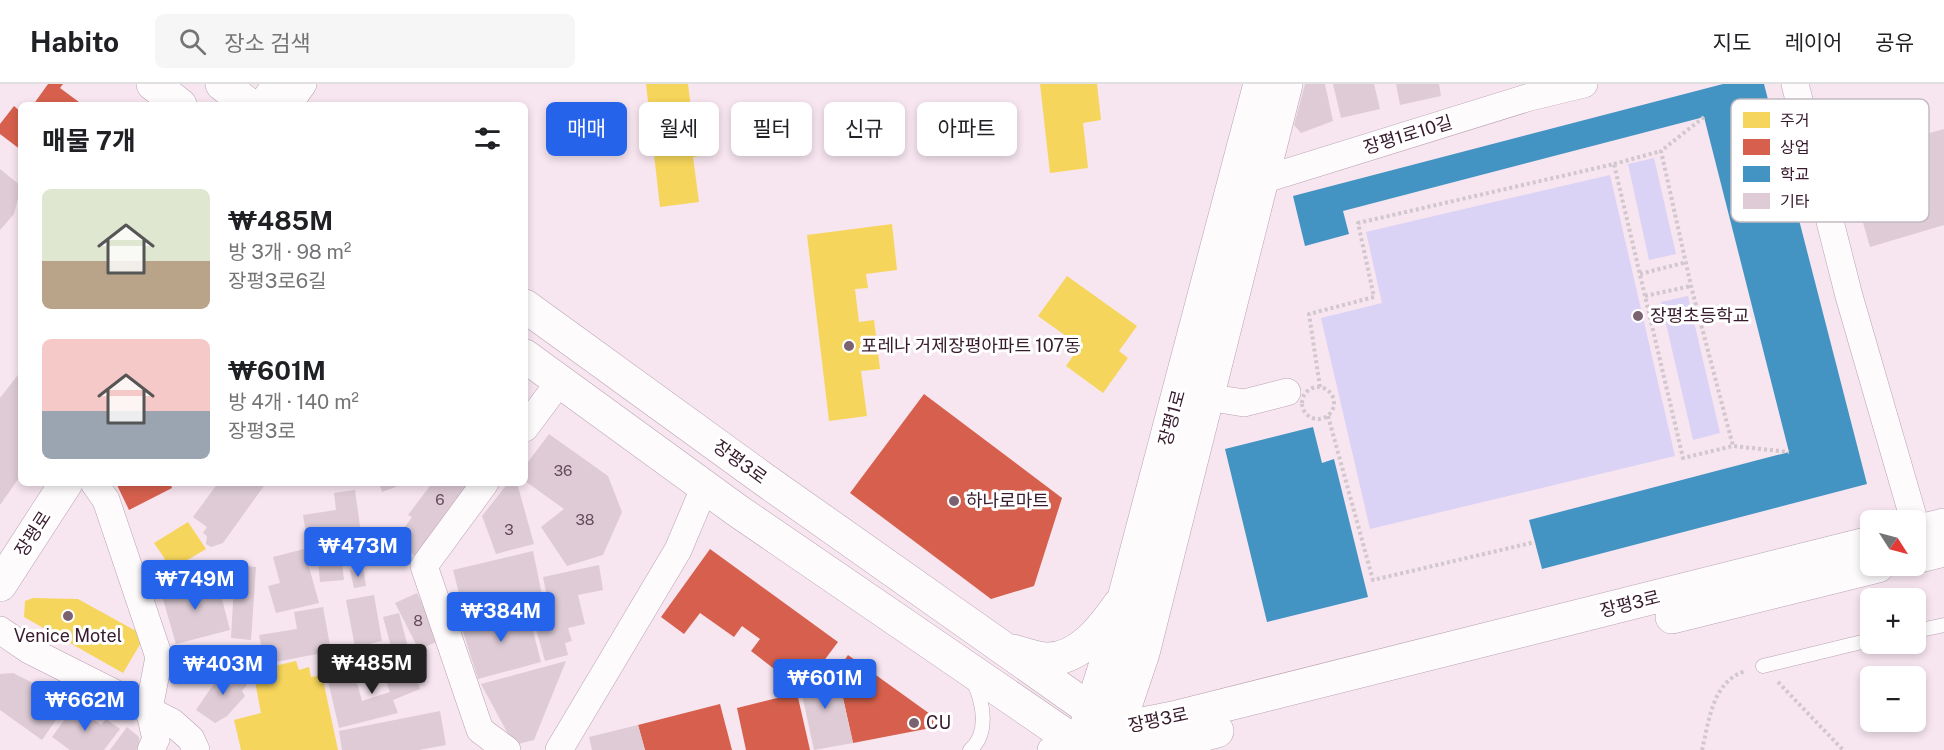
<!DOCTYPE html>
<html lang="ko">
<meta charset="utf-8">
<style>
body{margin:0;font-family:"Public Sans","Noto Sans KR",sans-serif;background:#f6f6f6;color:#202124;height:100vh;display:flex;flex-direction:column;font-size:22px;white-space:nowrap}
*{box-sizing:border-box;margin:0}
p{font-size:20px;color:#757577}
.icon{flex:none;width:33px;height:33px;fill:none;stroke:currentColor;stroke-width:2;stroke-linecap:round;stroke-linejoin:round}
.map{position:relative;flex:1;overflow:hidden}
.details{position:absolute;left:18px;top:18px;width:510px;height:384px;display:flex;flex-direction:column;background:#fff;border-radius:9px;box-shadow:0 3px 9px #0003}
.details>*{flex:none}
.top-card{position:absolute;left:546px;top:18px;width:570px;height:54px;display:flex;gap:12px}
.needle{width:39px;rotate:126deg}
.fabs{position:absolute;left:1860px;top:426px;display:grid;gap:12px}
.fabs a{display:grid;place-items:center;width:66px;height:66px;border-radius:9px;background:#fff;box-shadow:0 3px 9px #0003;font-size:30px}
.price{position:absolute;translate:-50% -51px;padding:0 14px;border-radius:6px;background:#2563eb;color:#fff;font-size:20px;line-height:39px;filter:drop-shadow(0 2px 3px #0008)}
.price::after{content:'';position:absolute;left:50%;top:36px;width:18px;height:14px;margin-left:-9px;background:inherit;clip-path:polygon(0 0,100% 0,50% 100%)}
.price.active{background:#222;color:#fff}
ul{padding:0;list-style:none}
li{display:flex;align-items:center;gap:18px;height:150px;padding:0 24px}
li span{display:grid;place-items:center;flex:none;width:168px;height:120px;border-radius:9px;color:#555}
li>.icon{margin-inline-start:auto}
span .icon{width:72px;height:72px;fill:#fffc;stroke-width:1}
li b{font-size:26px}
h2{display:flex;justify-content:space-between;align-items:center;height:72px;padding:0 24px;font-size:26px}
.tag{padding:0 21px;border-radius:9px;background:#fff;box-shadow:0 3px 9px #0003;font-size:21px;line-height:54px}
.tag.active{background:#2563eb;color:#fff}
header{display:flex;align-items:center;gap:36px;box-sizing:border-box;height:84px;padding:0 30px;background:#fff;border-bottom:2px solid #e0e0e0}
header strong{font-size:28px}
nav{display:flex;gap:33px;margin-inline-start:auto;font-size:21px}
.search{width:420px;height:54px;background:#f6f6f6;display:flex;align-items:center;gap:15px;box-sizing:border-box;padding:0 21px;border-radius:9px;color:#757577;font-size:22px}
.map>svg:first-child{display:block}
.green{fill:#dad3f6}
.homes{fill:#f6d55c}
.shops{fill:#d6604d}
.schools{fill:#4393c3}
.building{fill:#decbd5}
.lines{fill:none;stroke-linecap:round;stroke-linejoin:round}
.service-casing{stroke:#b8a3b0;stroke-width:15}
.minor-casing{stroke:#b8a3b0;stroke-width:28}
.tertiary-casing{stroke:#b8a3b0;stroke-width:34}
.path{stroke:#d1c7cc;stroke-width:4;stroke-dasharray:3 3;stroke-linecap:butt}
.service{stroke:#fefbfd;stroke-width:14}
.minor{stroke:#fefbfd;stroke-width:27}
.tertiary{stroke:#fefbfd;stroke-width:33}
.poi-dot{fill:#7b6271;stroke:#fff;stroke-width:2}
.labels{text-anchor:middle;stroke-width:6;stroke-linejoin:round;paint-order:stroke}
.number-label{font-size:15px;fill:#654b5b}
.street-label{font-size:18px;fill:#381b2d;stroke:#fff}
.poi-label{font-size:18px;fill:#381b2d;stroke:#fff;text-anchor:start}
.key{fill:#fff;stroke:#c3bbc0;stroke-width:1.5}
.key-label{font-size:16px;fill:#381b2d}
</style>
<header>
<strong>Habito</strong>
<div class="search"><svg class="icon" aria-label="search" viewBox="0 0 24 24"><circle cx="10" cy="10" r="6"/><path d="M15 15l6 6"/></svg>장소 검색</div>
<nav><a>지도</a><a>레이어</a><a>공유</a></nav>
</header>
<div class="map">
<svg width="1944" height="666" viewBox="0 0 1944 666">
<rect width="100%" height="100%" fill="#f7e5ef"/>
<!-- green -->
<path class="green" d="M1654,74L1676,170L1649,176L1628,80Z
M1610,91L1675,372L1370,445L1321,234L1382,219L1366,148Z
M1688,212L1720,349L1693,356L1661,218Z"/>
<!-- homes -->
<path class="homes" d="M646,0H688L691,24L707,22L712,70L693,73L699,118L660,123Z
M1040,0H1097L1101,36L1083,39L1088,84L1050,89Z
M892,140L897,186L866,190L868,204L855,205L859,238L874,236L880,285L861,287L867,332L829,337L807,151Z
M1067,192L1137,242L1119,267L1128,274L1103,309L1066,282L1080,262L1038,232Z
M188,438L206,465L167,488L160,479L165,475L154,459Z
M33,514L78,515L145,552L123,589L24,533L25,517Z
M296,577L299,586L309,583L311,593L322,591L338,666H241L234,636L261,629L253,587Z"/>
<!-- shops -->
<path class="shops" d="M48,0H63L60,4L83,21H33Z
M14,22L21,28V66L0,50V40Z
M924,310L1062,414L1034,502L991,515L850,409Z
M116,399H170L172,404L129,426Z
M710,465L838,558L814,590L786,594L751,567L760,555L742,542L734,553L700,529L684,550L661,533Z
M848,571L937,635L936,643L853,659L837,587Z
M797,609L810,666H746L737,624Z
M720,620L732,666H645L638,641Z"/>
<!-- schools -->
<path class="schools" d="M1723,0H1764L1867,400L1542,485L1529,436L1789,368L1704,33L1343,127L1349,150L1305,162L1293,112Z
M1313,343L1322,379L1334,375L1368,513L1267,538L1225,365Z"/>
<!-- building -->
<path class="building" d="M1305,0H1325L1333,37L1301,49L1294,41Z
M1333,0H1374L1380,25L1341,34Z
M1396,0H1439L1441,12L1400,21Z
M1944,45V141L1870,163L1844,73Z
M0,85L21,102L14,130L0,146Z
M21,287V391L0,421V314Z
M549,350L608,392L622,428L603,471L567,482L541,443L564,425L525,397V382Z
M218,399H266L223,459L211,463L206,460L207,452L203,449L207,443L193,433Z
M379,399H406L382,408Z
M432,399H473L417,473L395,457L412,433L408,431Z
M508,399H517L534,460L496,470L482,432Z
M355,406L361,449L339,452L344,496L320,498L316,455L307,456L303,431L336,426L334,409Z
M304,465L319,519L276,529L268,502L280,499L273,473Z
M533,467L543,516L465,533L453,486Z
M235,481L256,483L251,556L231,554Z
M599,481L603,506L578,511L585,540L568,544L572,557L565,559L568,571L545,577L530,523L548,518L543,493Z
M363,483L366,502L354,504L350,486Z
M217,496L230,546L176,560L160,505L190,498L191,502Z
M417,509L440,556L419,566L395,519Z
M374,511L382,557L355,563L359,585L327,592L322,569L265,580L259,551L297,545L294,528L323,523L331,567L355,563L346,516Z
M527,524L541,578L478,595L460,538Z
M399,529L409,567L393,570L383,533Z
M410,573L420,605L393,616L398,629L339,644L328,597L355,592L362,617L390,608L382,585Z
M566,577L534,656L514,661L481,600Z
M226,582L243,594L241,596L247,601L242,607L245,612L227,632L215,639L196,626Z
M837,587L853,659L814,666L798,592Z
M13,589L69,617L42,656L0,626V590Z
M75,621L101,641L106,635L120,645L104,666H70L52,653Z
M440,627L446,661L419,666H342L339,647Z
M638,641L645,666H592L589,653Z
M127,643L139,653L140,666H110Z"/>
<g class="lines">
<!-- service casing -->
<g class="service-casing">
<path id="service" d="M1916,547L1944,541
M1763,582L1870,556
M970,666C990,649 983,617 973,597"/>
</g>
<!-- minor casing -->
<g class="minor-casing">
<path id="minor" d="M1795,0L1849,212L1914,436
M261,21L276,0
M288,21L303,0
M1246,101L1530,13L1584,0
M1188,310L1244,319L1287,308
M525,344L560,297
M94,399L106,416L159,573L149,625L156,655L151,666
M485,399L424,482L480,646L507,666
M0,546L29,566L172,638L191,655L196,666
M559,666L678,466L705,402
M1051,666L1080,661L1092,656"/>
</g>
<!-- tertiary casing -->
<g class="tertiary-casing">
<path id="tertiary" d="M153,0L180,21
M222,0L249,21
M525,222L762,394L1118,645L1173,634L1870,459
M525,272L738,427L1087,666
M1916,448L1944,441
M1916,473L1944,466
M0,501L66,399
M1672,533L1878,482
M1013,567C1023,570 1035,574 1045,575C1078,577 1102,545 1119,521
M1112,661L1143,569L1286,0
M1079,666L1113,556L1260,0
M1143,666L1217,647"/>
</g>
<!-- path -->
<path class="path" d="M1704,33L1661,67L1691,202L1733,362
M1614,80L1661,67
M1640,190L1687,178
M1645,212L1691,202
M1302 319a16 16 0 1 1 32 0a16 16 0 1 1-32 0Z
M1320,303L1309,230L1374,213L1358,139L1614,80L1683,374L1733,362L1789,368
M1328,332L1373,496L1535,458
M1778,598L1843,666
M1702,666C1709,637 1712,598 1745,587"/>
<!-- service -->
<use href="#service" class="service"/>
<!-- minor -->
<use href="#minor" class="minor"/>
<!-- tertiary -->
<use href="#tertiary" class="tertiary"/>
</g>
<!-- markers -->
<g class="poi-dot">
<circle cx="1638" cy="232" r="6"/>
<circle cx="849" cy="262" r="6"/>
<circle cx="954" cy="417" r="6"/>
<circle cx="68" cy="532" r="6"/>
<circle cx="914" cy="639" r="6"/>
</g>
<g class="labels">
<!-- number labels -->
<g class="number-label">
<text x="563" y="392">36</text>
<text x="440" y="421">6</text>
<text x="585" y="441">38</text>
<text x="509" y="451">3</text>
<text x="418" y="542">8</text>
</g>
<!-- street labels -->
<g class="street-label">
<text transform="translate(1408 51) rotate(-17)" y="6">장평1로10길</text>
<text transform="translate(1172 334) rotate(-75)" y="6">장평1로</text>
<text transform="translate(740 378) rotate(36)" y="6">장평3로</text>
<text transform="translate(33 450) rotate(-57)" y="6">장평로</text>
<text transform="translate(1630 520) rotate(-14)" y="6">장평3로</text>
<text transform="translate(1158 636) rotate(-12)" y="6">장평3로</text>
</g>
<!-- poi labels -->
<g class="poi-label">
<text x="1650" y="238">장평초등학교</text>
<text x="861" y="268">포레나 거제장평아파트 107동</text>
<text x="966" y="423">하나로마트</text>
<text x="68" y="558" text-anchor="middle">Venice Motel</text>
<text x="926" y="645">CU</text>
</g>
</g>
<!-- legend -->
<rect x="1731" y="15" width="198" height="123" rx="9" class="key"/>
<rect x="1743" y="28" width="27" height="16" fill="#f6d55c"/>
<rect x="1743" y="55" width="27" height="16" fill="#d6604d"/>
<rect x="1743" y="82" width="27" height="16" fill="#4393c3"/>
<rect x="1743" y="109" width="27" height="16" fill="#decbd5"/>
<g class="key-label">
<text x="1780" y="42">주거</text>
<text x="1780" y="69">상업</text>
<text x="1780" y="96">학교</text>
<text x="1780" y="123">기타</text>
</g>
</svg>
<div class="fabs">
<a><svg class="needle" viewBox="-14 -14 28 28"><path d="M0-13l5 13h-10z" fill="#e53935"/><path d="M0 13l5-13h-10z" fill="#757577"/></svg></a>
<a>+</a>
<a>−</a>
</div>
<b class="price" style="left:358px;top:494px">₩473M</b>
<b class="price" style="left:195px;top:527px">₩749M</b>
<b class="price" style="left:501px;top:559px">₩384M</b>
<b class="price active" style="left:372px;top:611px">₩485M</b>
<b class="price" style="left:223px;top:612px">₩403M</b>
<b class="price" style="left:825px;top:626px">₩601M</b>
<b class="price" style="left:85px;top:648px">₩662M</b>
<div class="top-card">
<a class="tag active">매매</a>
<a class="tag">월세</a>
<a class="tag">필터</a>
<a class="tag">신규</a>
<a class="tag">아파트</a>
</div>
<section class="details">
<h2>매물 7개<svg class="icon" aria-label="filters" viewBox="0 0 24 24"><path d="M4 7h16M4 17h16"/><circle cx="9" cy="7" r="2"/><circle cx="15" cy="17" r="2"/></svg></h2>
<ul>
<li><span style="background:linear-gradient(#dfe7d0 60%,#b9a48a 0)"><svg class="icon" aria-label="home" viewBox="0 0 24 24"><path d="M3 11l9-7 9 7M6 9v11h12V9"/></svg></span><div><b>₩485M</b><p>방 3개 · 98 m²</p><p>장평3로6길</p></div></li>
<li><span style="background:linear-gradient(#f6c9c9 60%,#9aa5b1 0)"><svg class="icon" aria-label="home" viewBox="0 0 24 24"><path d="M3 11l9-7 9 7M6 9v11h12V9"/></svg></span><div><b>₩601M</b><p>방 4개 · 140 m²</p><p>장평3로</p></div></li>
</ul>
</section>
</div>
